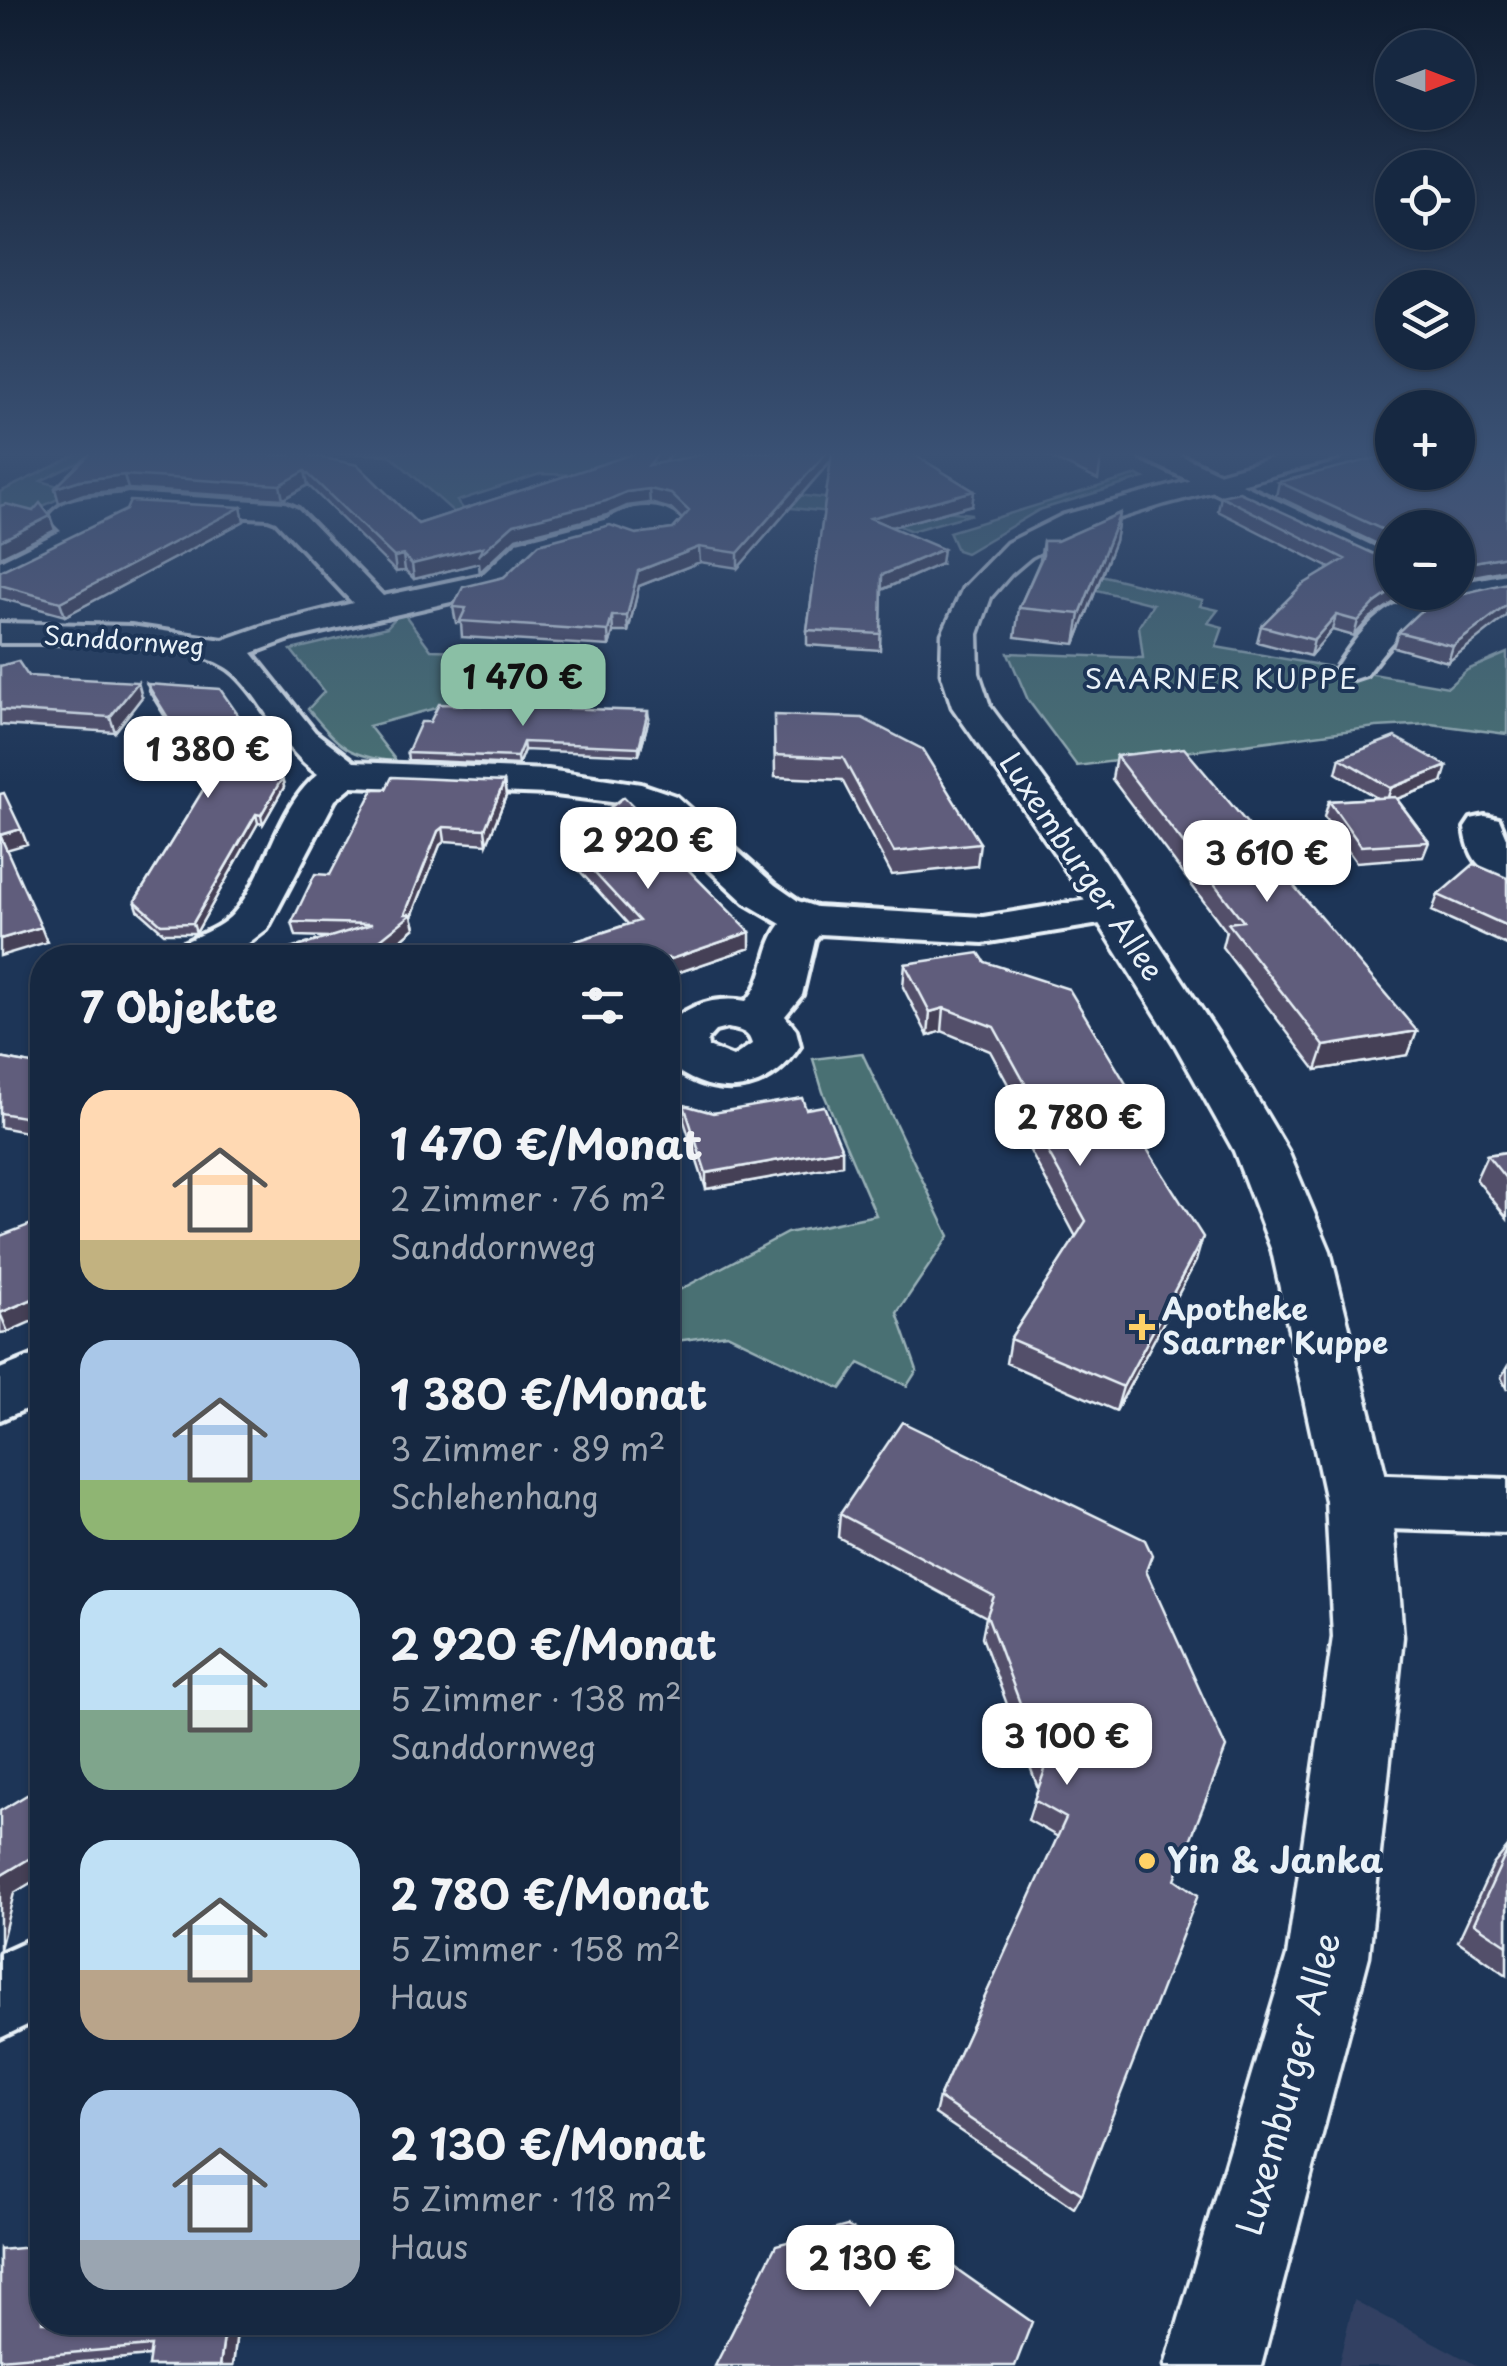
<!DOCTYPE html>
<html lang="de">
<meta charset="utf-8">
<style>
body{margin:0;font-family:"Playpen Sans",sans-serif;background:#23344c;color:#f1f3f6;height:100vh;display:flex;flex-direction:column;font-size:38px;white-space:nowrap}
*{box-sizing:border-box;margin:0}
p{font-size:32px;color:#9ea6b1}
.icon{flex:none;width:55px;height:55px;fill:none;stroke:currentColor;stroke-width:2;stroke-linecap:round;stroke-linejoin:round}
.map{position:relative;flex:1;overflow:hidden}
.side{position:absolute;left:30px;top:945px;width:650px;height:1390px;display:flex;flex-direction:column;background:#162841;border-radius:40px;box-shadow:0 2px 8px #0004,0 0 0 2px #35445a}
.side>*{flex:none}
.needle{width:65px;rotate:90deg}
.tools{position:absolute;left:1375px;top:30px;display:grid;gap:20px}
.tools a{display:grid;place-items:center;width:100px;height:100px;border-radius:50%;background:#162841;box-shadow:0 2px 8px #0004,0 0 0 2px #35445a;font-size:50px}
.price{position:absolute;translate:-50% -85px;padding:0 22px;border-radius:20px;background:#fff;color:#222;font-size:32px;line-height:65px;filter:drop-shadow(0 2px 5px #0008)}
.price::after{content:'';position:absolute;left:50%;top:60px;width:30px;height:22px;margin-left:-15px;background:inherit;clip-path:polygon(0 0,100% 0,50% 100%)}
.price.active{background:#8abfa5;color:#111}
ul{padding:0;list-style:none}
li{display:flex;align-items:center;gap:30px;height:250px;padding:0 50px}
li span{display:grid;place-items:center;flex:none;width:280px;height:200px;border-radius:30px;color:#555}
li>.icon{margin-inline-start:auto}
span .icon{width:120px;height:120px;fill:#fffc;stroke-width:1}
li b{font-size:42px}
h2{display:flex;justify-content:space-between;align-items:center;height:120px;padding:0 50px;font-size:42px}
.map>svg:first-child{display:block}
.built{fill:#314162}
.green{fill:#486f73;stroke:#98b0b6;stroke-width:2.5}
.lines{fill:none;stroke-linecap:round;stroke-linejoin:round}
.street-casing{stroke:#e8f1f8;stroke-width:8}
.secondary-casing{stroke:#e8f1f8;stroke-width:7}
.street{fill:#1d3557;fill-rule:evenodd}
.secondary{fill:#1d3557;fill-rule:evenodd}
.wall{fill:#53506a;stroke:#e8f1f8;stroke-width:2.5}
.shaded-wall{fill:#444156;stroke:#e8f1f8;stroke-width:2.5}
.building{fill:#615d7b;stroke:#e8f1f8;stroke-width:2.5}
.poi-dot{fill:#ffd166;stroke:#1d3557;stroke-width:4}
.labels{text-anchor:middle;stroke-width:8;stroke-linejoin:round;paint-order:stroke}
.far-street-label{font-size:25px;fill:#e8f1f8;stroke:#1d3557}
.far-neighbourhood-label{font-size:28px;letter-spacing:2.5px;fill:#e8f1f8;stroke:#1d3557}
.street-label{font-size:30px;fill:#e8f1f8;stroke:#1d3557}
.poi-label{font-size:30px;font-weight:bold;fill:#e8f1f8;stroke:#1d3557;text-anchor:start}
.near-poi-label{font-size:35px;font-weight:bold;fill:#e8f1f8;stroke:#1d3557;text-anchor:start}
.near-street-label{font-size:35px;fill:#e8f1f8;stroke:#1d3557}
</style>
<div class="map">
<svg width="1507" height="2366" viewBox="0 0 1507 2366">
<rect width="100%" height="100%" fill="#1d3557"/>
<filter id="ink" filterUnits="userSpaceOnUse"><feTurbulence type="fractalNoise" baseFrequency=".01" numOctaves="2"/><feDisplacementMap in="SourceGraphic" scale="20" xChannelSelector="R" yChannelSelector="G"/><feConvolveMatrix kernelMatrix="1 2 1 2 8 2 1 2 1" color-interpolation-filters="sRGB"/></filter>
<g filter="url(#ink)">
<!-- built -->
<path class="built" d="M1354,2300L1478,2366H1338Z"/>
<!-- green -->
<path class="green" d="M83,452H100L41,481L75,491L22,516L0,510V492Z
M304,452H589L641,457L665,452H725L759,491L972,514L911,531L879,517L762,505L685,477L540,474L457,501L466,512L521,538L494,548L390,455Z
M1137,475L1144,478L1039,510L966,553L957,550L949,532Z
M1051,563L1203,600L1200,606L1218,610L1208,623L1223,627L1216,647L1448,687L1467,670L1507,653V734L1431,724L1376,727L1077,766L1028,700L1008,653L1143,658L1139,626L1153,604L1036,575Z
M402,611L431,650L497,652L477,697L369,726L397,762C346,755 341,748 308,709L324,692L291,650L387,627Z
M862,1053L949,1236L897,1313L917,1370L907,1386L859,1363L841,1389L727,1334L668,1342V1296L787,1233L876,1215L823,1092L813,1059Z"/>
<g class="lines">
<!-- street casing -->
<g class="street-casing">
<path id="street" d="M1138,452H1174L1392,555V576L1142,458Z
M128,493L285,503L298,509L383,596L482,575L517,542L608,519C632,503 668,501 686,526L672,540L656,545H637L611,536L539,556L503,590L290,639L252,653L315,732L354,762L548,770L641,784L676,796L775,885L798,901L816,907L983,917L1112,896L1127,900L1134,909L1127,918L1112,922L983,943L820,934L815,940L802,995L785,1016L796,1030L800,1046C768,1096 714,1101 668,1064V1025C688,1004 717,996 746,1001C767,980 762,948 781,924L745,903L648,812L619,803L548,794L352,786L335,800L267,929L229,958H164C176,939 215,935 234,913C268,873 276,808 318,774C280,748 267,704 235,674C194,636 56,644 0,643V623L131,626L223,640L266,625L353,603L276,521L268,518L131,511L128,520L0,584V561L61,531L48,518C68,490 99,500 128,493ZM727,1028C739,1030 749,1031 752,1044L733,1057L708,1047L707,1040L715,1031Z
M1507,574V594C1433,606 1410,613 1366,675L1354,679L1342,675L1336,668C1370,616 1394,592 1458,592V583Z
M1485,816L1499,819L1507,838V879C1478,871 1469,857 1465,828L1471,819Z
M42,1352V1402L0,1420V1369Z
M1359,1474L1507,1479V1533L1359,1528L1337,1520L1327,1501L1337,1482Z
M42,1934V2018L0,2038V1953Z"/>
</g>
<!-- secondary casing -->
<g class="secondary-casing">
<path id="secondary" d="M1295,452H1345L1340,458L1165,504L1085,529L1031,557L1011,574L991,597L978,634L979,673L990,706L1101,856L1225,1045L1288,1151L1330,1251L1392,1501L1403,1637L1369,1956L1261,2366H1165L1287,1956L1333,1637L1326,1501L1272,1251L1234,1151L1175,1045L1058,858L952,707L941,673L942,634L963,588L1007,543L1063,515Z"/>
</g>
<!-- street -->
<use href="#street" class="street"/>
<!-- secondary -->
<use href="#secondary" class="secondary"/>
</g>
<!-- wall -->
<path class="wall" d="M92,452L284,455L283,452H295L418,524L639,452H669V456L664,462L910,452L974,491L972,505L891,527L941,564L882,590L880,650L807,645V630L831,461L738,568L700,562L639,586L628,632H613L609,646L462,637L461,623H456L453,607L504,577L636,534L673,529L682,519L672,509L650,503L627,506L607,515L516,538L480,572L479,563L414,579L405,570L396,572L308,485L283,499L128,489L84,494L59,503L55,488Z
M1039,452H1109H1102L1098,480Z
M1507,452V571L1458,579V528H1392V551L1276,496L1279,482Z
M1221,496L1392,562V592H1433L1399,599L1370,618L1354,636L1332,630L1310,656L1257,642L1261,626L1330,568L1218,511Z
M241,507L244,521L65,616L0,598V571Z
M1120,513L1115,541L1075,644L1015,637L1019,608L1040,560L1043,541H1057Z
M1507,583L1448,662L1393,647L1398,632Z
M0,666L28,676L142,697L115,732L0,725Z
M147,684L282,778L284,787L263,824L258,823L196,933H164L138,910L135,901L207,784L150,693Z
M774,715L980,843L977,866L892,875L842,780L775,777Z
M649,719L639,755L524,750L518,765L408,760L407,753Z
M1116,756L1417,1031L1408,1055L1316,1070L1222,947L1226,931L1112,779Z
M1340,758L1442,782L1397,799L1429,842L1423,857L1356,862L1324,817L1329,801L1377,798L1336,773Z
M504,782L506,796L487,844L445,841L440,845L412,916L415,928L379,958H262L328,937L296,936L292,922L330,875L386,789Z
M566,842L675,856L750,948L668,976V958H569L567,944L628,924L567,857Z
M1507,878V945L1432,911L1438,895Z
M985,962L1137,1102L1132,1124L1196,1261L1116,1411L1006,1363L1010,1339L1076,1237L1027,1145L1030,1125L990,1051L942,1031L928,1036L903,987L905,964Z
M0,1058L42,1066L36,1134L0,1127Z
M684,1105L713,1113L806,1109L842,1149V1165L706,1189L684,1121Z
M1507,1152V1218L1476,1179L1487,1155Z
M0,1236L8,1332L0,1333Z
M1507,1367V1390L1501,1377Z
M42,1508V1569L38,1570L30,1556Z
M840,1514L1146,1572L1175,1879L1082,2194L1074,2208L935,2114L939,2098L1058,1837L1028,1820L1038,1788L982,1637L986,1617L838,1537Z
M1507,1848V1975L1458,1941L1493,1865Z
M0,2250L42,2322H238L233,2366H148L150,2356L38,2366H0Z"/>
<!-- shaded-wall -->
<path class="shaded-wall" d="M660,452H669V456L650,479L649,465Z
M827,452H833L832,459L738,568V553Z
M305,471L308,485L283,499L280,485Z
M124,475L128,489L84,494L59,503L55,488L80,480Z
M649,489L650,503L627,506L607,515L516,538L480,572L479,563L414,579L412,564L514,524L626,492Z
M974,491L972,505L869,533L870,518Z
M241,507L244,521L65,616L60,602Z
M1120,513L1115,541L1075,644L1080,614Z
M50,516L55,530L0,557V541Z
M699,547L700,562L639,586L628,632L627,616L638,571Z
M943,549L941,564L881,590L882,575Z
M403,555L405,570L396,572L394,557Z
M1507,556L1506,570L1458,579L1462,564Z
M1392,591V592H1433L1399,599L1370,618L1354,636L1358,621L1375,603Z
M1507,605V616L1448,662L1453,646Z
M1336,615L1332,630L1310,656L1314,640Z
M612,616L613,632L609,646L608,631Z
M138,682L142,697L115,732L110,717Z
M648,711L649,719L639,755V747Z
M523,742L524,750L518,765L517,757Z
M1447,766L1442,782L1386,803L1391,788Z
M282,778L284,787L263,824L261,815Z
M504,782L506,796L487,844L485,829Z
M256,814L258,823L196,933L193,923Z
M443,827L445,841L440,845L412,916L415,928L379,958H357L405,914L438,831Z
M21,829L27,844L6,850L0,835Z
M41,927L47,942L0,956V939Z
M750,932V948L668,976V960Z
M944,1008L942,1031L928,1036L930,1012Z
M1417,1031L1408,1055L1316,1070L1324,1046Z
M1137,1102L1131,1126L1119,1105Z
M42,1114V1131L36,1134L29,1118Z
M679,1114L680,1129L668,1134V1119Z
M842,1149V1165L706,1189V1173Z
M1203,1237L1196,1261L1116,1411L1123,1387Z
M42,1295V1317L8,1332L0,1313Z
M42,1851V1876L14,1893L0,1949V1876Z
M226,2322H238L233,2366H220Z"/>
<!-- building -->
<path class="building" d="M92,452H194L289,455L285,452H295L358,465L418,524L639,452H660L649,465L714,452H827L738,553L699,547L638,571L627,616H612L608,631L460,621L466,608L453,607L463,587L504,577L539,544L610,525L636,534L673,529L689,511L671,494L649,489L626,492L606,501L514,524L478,556L483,547L412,564L403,555L394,557L305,471L280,485L124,475L80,480L55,488Z
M832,452H910L974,491L870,518L943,549L882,575L881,634L807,630Z
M1088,452H1102L1101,458Z
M1458,452H1507V556L1462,564L1459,573L1458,574V528H1392V534L1279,482L1392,454V472H1458Z
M1239,492L1392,562V591L1375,603L1358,621L1336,615L1314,640L1261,626L1302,585L1345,559L1221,496Z
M130,501L241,507L60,602L0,585V571L126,510Z
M40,503L50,516L0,541V506L6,504L33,511Z
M1120,513L1080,614L1019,608L1043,555V541H1057Z
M1507,583V605L1453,646L1398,632L1418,613L1448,597Z
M18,661L28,676L138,682L110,717L0,710V666Z
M147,684L220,689L282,778L261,815L256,814L193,923L161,924L135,901L208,782Z
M439,704L648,711L639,747L523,742L517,757L407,753L421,722H430Z
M774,715L862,718L922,749L980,843L894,852L843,758L775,755Z
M1395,737L1447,766L1391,788L1340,758Z
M1184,748L1282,865L1277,866L1417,1031L1324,1046L1228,923L1243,921L1116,756Z
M392,777L504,782L485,829L443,827L438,831L405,914H412L357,958H262L372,924L292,922L315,874L330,875L374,789H386Z
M4,793L21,829L0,835L41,927L0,939V794Z
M624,797L675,848L669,850L750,932L668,960V958H579L567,944L639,921L566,842Z
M1395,797L1429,842L1361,846L1329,801Z
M1474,864L1507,878V926L1438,895Z
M979,953L985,962L1069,989L1137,1102L1119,1105L1203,1237L1123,1387L1010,1339L1086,1221L1031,1121L1044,1118L994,1027L944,1008L930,1012L905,964Z
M0,1058L42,1066V1114L29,1118L0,1113Z
M802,1098L806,1109L824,1106L842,1149L706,1173L684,1105L713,1113Z
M668,1099L679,1114L668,1119Z
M1507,1152V1180L1487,1155Z
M42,1220V1295L0,1313V1236Z
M902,1422L1145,1540L1152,1555L1146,1571L1226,1748L1175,1879L1198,1895L1082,2194L939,2098L1066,1818L1034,1800L1045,1770L987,1615L994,1596L840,1514Z
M42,1508V1554L30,1556Z
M42,1786V1851L0,1876V1811Z
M1507,1851V1945L1474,1923Z
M847,2226L884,2245L918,2242L1032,2322L1015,2366H715L776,2245Z
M42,2246V2322H226L220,2366H148L151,2346L0,2359V2250Z"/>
</g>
<!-- sky -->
<linearGradient id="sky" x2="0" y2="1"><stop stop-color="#101d30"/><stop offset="0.58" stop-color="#3a5174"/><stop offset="1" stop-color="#3a5174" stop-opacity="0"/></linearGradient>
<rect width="1507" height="783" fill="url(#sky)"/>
<!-- markers -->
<g class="poi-dot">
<path d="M1137 1312h10v10h10v10h-10v10h-10v-10h-10v-10h10z"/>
<circle cx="1147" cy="1861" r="10"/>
</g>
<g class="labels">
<!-- far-street labels -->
<g class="far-street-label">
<text transform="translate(124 641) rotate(4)" y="9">Sanddornweg</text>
</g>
<!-- far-neighbourhood labels -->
<g class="far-neighbourhood-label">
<text x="1222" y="689">SAARNER KUPPE</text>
</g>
<!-- street labels -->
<g class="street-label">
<text transform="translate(1081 867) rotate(56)" y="10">Luxemburger Allee</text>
</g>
<!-- poi labels -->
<g class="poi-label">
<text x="1162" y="1320">Apotheke<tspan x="1162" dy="34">Saarner Kuppe</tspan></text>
</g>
<!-- near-poi labels -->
<g class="near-poi-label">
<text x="1167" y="1873">Yin &amp; Janka</text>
</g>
<!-- near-street labels -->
<g class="near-street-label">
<text transform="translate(1289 2084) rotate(-75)" y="12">Luxemburger Allee</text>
</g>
</g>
</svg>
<div class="tools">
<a><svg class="needle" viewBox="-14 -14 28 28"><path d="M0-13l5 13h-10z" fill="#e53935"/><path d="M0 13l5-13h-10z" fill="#9ea6b1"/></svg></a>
<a><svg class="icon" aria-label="locate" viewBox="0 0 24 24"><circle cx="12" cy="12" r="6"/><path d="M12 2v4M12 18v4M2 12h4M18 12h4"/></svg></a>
<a><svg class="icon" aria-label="layers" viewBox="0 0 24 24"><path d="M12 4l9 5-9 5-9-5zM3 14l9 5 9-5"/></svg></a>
<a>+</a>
<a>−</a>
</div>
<b class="price active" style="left:523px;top:729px">1 470 €</b>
<b class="price" style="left:208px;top:801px">1 380 €</b>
<b class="price" style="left:648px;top:892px">2 920 €</b>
<b class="price" style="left:1267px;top:905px">3 610 €</b>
<b class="price" style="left:1080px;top:1169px">2 780 €</b>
<b class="price" style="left:1067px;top:1788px">3 100 €</b>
<b class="price" style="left:870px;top:2310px">2 130 €</b>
<section class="side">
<h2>7 Objekte<svg class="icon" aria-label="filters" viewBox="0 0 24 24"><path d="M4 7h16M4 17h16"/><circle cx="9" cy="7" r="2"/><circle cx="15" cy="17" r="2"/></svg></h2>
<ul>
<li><span style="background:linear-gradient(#ffd9b3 75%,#c2b280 0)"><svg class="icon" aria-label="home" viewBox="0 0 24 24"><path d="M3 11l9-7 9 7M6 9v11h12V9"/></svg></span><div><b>1 470 €/Monat</b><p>2 Zimmer · 76 m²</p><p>Sanddornweg</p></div></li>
<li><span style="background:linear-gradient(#a9c7e8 70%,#8fb573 0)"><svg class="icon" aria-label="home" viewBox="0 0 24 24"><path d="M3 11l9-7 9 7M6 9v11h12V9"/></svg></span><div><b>1 380 €/Monat</b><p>3 Zimmer · 89 m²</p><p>Schlehenhang</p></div></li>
<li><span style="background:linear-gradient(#bfe0f5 60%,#7fa58c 0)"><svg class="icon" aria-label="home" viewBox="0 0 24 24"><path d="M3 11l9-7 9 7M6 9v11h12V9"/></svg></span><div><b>2 920 €/Monat</b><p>5 Zimmer · 138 m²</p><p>Sanddornweg</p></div></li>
<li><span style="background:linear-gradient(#bfe0f5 65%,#b9a48a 0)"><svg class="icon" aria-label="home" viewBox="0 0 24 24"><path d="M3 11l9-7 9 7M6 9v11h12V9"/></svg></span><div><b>2 780 €/Monat</b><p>5 Zimmer · 158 m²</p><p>Haus</p></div></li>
<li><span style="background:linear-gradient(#a9c7e8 75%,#9aa5b1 0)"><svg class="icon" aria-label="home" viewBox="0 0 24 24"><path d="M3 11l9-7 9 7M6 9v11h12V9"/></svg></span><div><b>2 130 €/Monat</b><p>5 Zimmer · 118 m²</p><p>Haus</p></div></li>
</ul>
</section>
</div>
